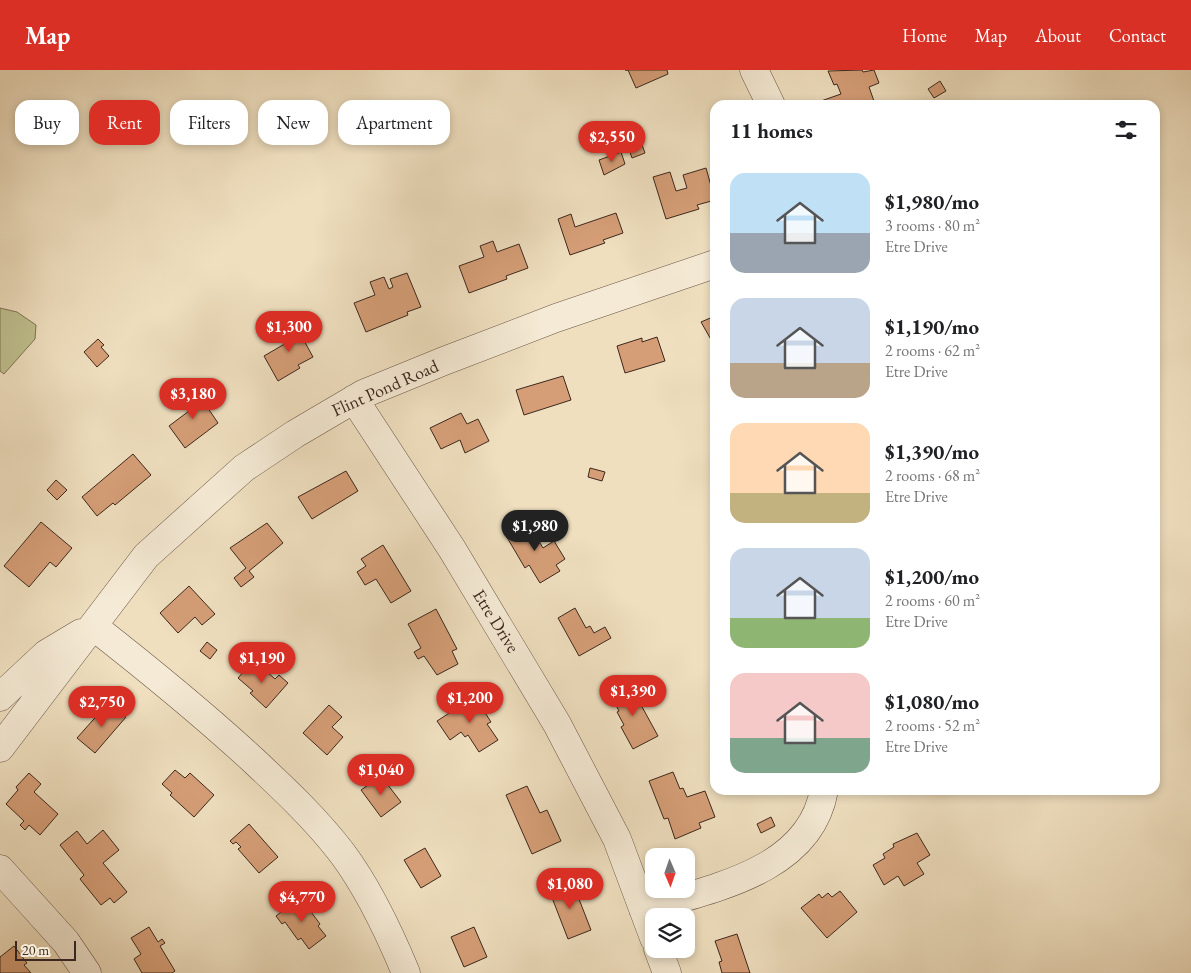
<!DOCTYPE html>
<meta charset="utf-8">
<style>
body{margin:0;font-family:"EB Garamond",serif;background:#f2f2f2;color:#202124;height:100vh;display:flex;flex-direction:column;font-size:19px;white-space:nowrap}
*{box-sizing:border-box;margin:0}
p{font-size:16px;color:#757577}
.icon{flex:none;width:28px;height:28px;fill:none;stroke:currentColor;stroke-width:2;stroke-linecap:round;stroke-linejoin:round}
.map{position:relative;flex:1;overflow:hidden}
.side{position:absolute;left:710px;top:30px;width:450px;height:695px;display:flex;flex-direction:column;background:#fff;border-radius:15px;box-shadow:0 2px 8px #0003}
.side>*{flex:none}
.top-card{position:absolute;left:15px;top:30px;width:475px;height:45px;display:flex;gap:10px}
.needle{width:32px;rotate:178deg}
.controls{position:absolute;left:645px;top:778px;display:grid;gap:10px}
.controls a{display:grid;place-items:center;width:50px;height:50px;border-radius:10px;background:#fff;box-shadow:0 2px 8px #0003;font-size:25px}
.scale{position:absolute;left:15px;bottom:12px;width:61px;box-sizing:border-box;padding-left:5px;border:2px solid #3c281e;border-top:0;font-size:14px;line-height:18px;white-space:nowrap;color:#3c281e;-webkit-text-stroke:4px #f5ead5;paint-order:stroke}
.price{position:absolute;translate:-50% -42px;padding:0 11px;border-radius:18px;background:#d93025;color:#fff;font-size:16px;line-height:32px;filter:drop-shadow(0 1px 2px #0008)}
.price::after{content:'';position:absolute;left:50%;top:30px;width:15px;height:11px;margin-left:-8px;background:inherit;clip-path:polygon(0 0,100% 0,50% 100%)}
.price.on{background:#222;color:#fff}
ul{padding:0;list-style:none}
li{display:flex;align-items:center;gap:15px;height:125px;padding:0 20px}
li span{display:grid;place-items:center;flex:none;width:140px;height:100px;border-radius:15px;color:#555}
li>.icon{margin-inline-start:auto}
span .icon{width:60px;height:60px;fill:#fffc;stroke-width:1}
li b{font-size:21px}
h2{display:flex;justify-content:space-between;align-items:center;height:60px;padding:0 20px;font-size:21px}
.pill{padding:0 18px;border-radius:15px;background:#fff;box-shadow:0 2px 8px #0003;font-size:18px;line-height:45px}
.pill.on{background:#d93025;color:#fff}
header{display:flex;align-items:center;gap:30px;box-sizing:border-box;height:70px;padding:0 25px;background:#d93025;color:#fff}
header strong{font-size:24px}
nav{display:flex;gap:28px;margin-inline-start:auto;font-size:18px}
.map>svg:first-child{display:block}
.green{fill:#bfc08e;stroke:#7e7456}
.building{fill:#d59e77;stroke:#3c281e}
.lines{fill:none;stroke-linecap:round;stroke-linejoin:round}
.minor-casing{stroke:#695646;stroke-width:29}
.minor{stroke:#f5ead5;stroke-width:28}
.labels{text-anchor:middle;stroke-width:4.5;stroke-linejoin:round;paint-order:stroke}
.street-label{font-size:18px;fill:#3c281e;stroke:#f5ead5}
</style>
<header>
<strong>Map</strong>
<nav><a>Home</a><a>Map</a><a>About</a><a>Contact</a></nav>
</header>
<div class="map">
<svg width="1191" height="903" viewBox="0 0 1191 903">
<rect width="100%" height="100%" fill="#efdfbf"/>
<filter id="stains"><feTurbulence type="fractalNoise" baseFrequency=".004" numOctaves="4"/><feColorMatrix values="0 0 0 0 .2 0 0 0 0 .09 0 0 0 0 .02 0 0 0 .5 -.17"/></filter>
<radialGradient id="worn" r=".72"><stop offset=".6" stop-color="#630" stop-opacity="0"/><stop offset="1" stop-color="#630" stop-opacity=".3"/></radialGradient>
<!-- green -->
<path class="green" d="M0,238L17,242L36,255L35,269L4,304L0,301Z"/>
<!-- building -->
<path class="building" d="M625,0H667L668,4L636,18L628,0Z
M862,0L863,2L874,0L879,13L869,17L875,34L822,35L821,31L841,24L837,14L834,15L828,1Z
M940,11L946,21L934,28L928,19Z
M638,64L645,83L632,88L625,68Z
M621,82L625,94L604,105L599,90Z
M706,98L715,130L697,135L699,139L666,149L653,107L670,102L676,121L687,118L683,105Z
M616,143L623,163L603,170L605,173L570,185L558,149L571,144L575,157Z
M493,171L497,182L519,174L528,198L506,206L507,209L469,223L459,196L484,187L480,176Z
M407,203L421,237L407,242L408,245L366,262L354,233L375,225L370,212L384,207L389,219L393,217L390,209Z
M715,246V272L713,273L701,252Z
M298,250L305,263L301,265L313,287L298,295L300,298L278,311L264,286L288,272L282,260Z
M657,267L665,291L625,303L617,276L642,268V272Z
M98,269L104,275L101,277L109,286L97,297L84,282Z
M563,306L571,330L524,345L516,320Z
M195,319L218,353L185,378L169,356L189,341L180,329Z
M461,343L467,354L478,349L489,371L465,383L460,370L441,379L430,358Z
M133,384L151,405L115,435L113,433L97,446L82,427Z
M590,398L605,402L602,411L588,407Z
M346,401L358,421L312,449L298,427Z
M56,410L67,420L57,430L47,420Z
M526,450L543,478L554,471L565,489L556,495L560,501L540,513L529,495L525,498L505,464Z
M41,452L72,478L56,497L50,492L29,517L4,496Z
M267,453L283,473L249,501L254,507L241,517L234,508L246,498L230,478Z
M383,475L411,521L391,533L376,509L365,515L357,502L366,496L361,489Z
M189,516L215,544L202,555L195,547L178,563L160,543Z
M575,538L586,558L590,556L594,563L605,557L611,568L579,586L558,548Z
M436,539L457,579L452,581L458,594L437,605L424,586L418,589L414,582L421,578L408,554Z
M207,572L217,580L210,589L200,581Z
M254,590L275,609L279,605L288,613L266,638L250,623L253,621L238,608Z
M629,613L658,666L633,679L621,657L624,655L617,642L619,641L610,624Z
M477,625L487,639L484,641L491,652L487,654L498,670L479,682L468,665L465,667L461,662L450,670L437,651Z
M109,632L126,647L95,683L77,668Z
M329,635L342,647L332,657L343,667L327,685L303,663Z
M175,700L185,708L190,703L214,725L194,747L170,725L172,723L162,714Z
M673,702L680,719L683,718L687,727L705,721L715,747L699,753L701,758L675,769L668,748L664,749L649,711Z
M29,703L41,714L34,722L58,744L40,765L29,755L25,760L20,755L24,751L6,734L18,720L16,717Z
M381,706L401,732L381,747L361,720Z
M527,716L540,743L547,740L561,771L532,784L506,725Z
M771,747L775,756L761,763L757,754Z
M249,754L278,787L259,803L238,779L241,777L236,772L233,774L230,771Z
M103,760L119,780L103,793L127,822L114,833L110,828L101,835L80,809L84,805L60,775L77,761L87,774Z
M917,763L930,785L917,793L924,804L904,816L898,806L884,815L873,795L885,788L883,784L894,777L893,774Z
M425,778L441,806L421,818L404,790Z
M572,811L591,860L568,869L549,820Z
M840,821L857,842L827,868L801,838L819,824L822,828L828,823L832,827Z
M300,827L320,854L318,856L326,866L309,879L301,868L298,870L285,852L282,854L276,846Z
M149,857L158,872L162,869L165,873L160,876L175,901L172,903H142L134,889L141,884L131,868Z
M474,857L487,887L464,897L451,867Z
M737,864L750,903H722L719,892L722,891L715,871Z
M14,876L27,893L24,895L31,903H0V887Z"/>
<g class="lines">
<!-- minor casing -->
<g class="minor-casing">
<path id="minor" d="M754,0L771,35
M354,329L452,479L557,654L617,769L654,868
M93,556C148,599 202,643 253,690C284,719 316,749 342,783C369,819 389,862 406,903
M0,627L46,584L81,563
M0,678L146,486L244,398L295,364L363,324L444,291L556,248L715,194
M0,799L66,872L87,903
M643,839C710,819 810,802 824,720
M658,879L667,903"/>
</g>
<!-- minor -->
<use href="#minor" class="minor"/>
</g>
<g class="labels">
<!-- street labels -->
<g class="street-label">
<text transform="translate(385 318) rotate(-24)" y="6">Flint Pond Road</text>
<text transform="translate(496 551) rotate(58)" y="6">Etre Drive</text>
</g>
</g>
<rect width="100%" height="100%" filter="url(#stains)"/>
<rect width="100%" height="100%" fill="url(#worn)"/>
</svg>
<div class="controls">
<a><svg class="needle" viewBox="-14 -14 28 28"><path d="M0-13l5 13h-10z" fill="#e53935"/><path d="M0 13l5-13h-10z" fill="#757577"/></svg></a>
<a><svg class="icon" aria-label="layers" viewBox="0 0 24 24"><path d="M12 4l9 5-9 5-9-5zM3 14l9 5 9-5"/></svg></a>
</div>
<div class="scale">20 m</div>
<b class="price" style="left:612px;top:93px">$2,550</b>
<b class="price" style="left:289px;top:283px">$1,300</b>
<b class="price" style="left:193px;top:350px">$3,180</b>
<b class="price on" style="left:535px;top:482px">$1,980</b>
<b class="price" style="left:262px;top:614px">$1,190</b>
<b class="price" style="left:633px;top:647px">$1,390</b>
<b class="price" style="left:470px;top:654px">$1,200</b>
<b class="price" style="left:102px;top:658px">$2,750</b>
<b class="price" style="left:381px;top:726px">$1,040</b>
<b class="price" style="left:570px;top:840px">$1,080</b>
<b class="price" style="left:302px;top:853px">$4,770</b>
<div class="top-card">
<a class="pill">Buy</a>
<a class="pill on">Rent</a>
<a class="pill">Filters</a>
<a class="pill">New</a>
<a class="pill">Apartment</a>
</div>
<section class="side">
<h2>11 homes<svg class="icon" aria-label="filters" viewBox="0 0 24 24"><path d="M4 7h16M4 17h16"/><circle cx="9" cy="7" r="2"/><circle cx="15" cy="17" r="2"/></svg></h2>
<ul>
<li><span style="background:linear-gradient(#bfe0f5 60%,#9aa5b1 0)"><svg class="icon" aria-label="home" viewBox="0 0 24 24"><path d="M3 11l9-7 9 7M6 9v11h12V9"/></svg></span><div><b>$1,980/mo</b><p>3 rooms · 80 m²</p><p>Etre Drive</p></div></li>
<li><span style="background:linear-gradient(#c9d6e8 65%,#b9a48a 0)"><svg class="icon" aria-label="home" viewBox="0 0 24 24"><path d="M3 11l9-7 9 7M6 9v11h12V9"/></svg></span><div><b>$1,190/mo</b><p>2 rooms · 62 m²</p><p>Etre Drive</p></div></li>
<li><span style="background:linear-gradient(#ffd9b3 70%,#c2b280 0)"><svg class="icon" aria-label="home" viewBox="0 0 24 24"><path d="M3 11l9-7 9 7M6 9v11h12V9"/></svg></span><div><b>$1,390/mo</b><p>2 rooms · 68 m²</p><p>Etre Drive</p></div></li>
<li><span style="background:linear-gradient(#c9d6e8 70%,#8fb573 0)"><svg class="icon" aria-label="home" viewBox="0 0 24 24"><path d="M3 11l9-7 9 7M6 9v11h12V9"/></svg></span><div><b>$1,200/mo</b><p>2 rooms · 60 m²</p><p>Etre Drive</p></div></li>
<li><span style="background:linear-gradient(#f6c9c9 65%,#7fa58c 0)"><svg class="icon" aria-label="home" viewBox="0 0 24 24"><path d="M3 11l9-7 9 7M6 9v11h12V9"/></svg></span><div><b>$1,080/mo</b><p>2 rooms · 52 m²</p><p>Etre Drive</p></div></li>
</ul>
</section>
</div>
